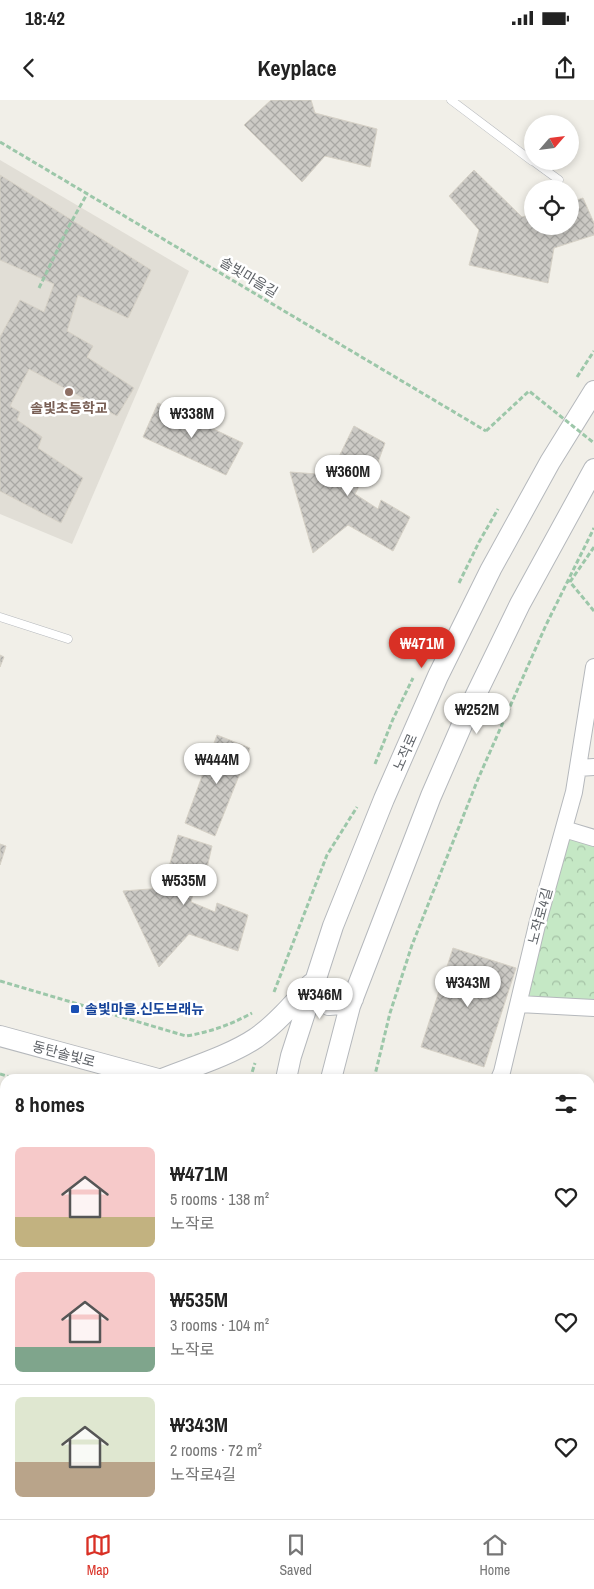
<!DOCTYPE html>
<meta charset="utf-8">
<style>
body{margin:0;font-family:"Archivo Narrow","Noto Sans KR",sans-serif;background:#f6f6f6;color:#222;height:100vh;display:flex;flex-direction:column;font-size:19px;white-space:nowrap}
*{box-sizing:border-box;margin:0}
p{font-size:16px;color:#767676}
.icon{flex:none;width:28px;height:28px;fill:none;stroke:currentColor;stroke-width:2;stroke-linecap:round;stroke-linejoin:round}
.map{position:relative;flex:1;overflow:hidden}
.details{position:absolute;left:0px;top:974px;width:595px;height:446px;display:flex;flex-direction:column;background:#fff;border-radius:15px 15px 0 0;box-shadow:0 2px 8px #0003}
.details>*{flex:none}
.needle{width:32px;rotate:62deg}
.tools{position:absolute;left:524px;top:15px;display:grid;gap:10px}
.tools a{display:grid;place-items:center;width:55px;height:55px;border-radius:50%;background:#fff;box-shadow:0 2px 8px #0003;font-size:25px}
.price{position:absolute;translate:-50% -42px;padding:0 11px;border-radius:18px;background:#fff;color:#222;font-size:16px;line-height:32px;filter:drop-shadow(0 1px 2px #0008)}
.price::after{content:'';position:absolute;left:50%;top:30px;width:15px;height:11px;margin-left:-8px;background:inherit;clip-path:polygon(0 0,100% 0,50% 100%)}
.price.current{background:#d93025;color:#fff}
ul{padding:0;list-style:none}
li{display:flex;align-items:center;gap:15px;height:125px;padding:0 15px}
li+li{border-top:1px solid #e0e0e0}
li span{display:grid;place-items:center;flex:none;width:140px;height:100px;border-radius:8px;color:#555}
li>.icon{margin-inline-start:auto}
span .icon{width:60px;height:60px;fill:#fffc;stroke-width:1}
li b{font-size:21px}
h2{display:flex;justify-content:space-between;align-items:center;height:60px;padding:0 15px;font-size:21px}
.status{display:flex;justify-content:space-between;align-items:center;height:35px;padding:0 25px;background:#fff;direction:ltr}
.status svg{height:14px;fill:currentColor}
header{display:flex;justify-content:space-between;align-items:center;height:65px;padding:0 15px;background:#fff;font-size:22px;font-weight:800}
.dock{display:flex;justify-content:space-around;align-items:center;height:70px;border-top:1px solid #e0e0e0;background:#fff;font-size:14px;color:#767676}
.dock a{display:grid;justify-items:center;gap:2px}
.dock .current{color:#d93025}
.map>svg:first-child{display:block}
.education{fill:#e1ded6}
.park{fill:url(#park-crowns)}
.building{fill:url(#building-cross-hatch);stroke:#d6d1c6}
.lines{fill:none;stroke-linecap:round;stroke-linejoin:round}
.service-casing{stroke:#b5b8bc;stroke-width:9}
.minor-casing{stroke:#b5b8bc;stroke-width:18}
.tertiary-casing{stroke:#b5b8bc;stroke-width:22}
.path{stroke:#9cc7a9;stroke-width:3;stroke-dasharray:5 2.5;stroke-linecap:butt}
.service{stroke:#fff;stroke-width:8}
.minor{stroke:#fff;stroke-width:16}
.tertiary{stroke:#fff;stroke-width:20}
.path-bridge{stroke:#9cc7a9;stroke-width:3;stroke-dasharray:5 2.5;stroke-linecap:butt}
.education-dot{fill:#8d6e63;stroke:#fff;stroke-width:2}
.transit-dot{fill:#1a4fb4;stroke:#fff;stroke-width:2}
.labels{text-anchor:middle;stroke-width:5;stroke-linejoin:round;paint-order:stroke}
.street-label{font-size:14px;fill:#5f6368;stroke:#fff}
.education-label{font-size:14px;font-weight:bold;fill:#785e54;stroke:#fff}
.transit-label{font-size:14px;font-weight:bold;fill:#164399;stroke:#fff;text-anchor:start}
</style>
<div class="status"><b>18:42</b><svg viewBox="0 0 49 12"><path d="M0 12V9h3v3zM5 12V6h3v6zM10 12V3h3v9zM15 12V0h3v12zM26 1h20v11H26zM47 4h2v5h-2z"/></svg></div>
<header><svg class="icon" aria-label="back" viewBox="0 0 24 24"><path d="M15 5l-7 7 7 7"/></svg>Keyplace<svg class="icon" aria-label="share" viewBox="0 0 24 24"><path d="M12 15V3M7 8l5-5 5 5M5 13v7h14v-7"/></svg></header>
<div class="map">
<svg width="594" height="1419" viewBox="0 0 594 1419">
<defs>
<pattern id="park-crowns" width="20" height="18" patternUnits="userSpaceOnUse" patternTransform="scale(1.25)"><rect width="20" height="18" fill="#c5e8c5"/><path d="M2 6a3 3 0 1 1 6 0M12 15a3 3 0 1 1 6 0" fill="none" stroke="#a3c0a4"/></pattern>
<pattern id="building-cross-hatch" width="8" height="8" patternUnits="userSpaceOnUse" patternTransform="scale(1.25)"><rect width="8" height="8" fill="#cccac5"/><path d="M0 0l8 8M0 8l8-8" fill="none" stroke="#a9a8a4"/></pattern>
</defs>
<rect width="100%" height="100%" fill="#f1efe8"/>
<!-- education -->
<path class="education" d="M0,60L189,171L72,444L0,414Z"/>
<!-- park -->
<path class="park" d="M568,734L594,741V903L526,900Z"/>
<!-- building -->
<path class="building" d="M271,0H311L315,13L377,29L370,67L325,56L302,82L244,25Z
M474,70L522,117L532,114V126H570V102L583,98L594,123V135L554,148L548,183L469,165L479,130L449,96Z
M0,75L151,170L128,218L78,195L67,231L93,246L87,257L134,288L117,316L29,269L10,306L20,312L17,320L42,337L38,348L83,378L61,423L0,391V237L20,200L44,212L54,184L0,160Z
M158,303L243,343L226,375L143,337Z
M354,326L385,343L373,376L366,373L355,394L378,409L381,400L410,417L393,451L348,425L313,453L290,372L330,375Z
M0,555L4,557L0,567Z
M217,635L250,648L215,736L185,723Z
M178,735L212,746L204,781L197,779L191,802L215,812L217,803L248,815L238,851L189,834L159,867L123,791L163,788Z
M0,744L6,746L0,765Z
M453,848L516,868L484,967L421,947Z
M590,986L594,989V1053L590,1060Z
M29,1415L41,1419H28Z"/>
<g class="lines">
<!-- service casing -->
<g class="service-casing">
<path id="service" d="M451,0L532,61
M533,61L559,80
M0,517L68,539"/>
</g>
<!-- minor casing -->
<g class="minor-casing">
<path id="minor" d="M578,668L594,667
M564,729L594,738
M519,904L594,908
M499,979L502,972L537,825L574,692L594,567
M590,1085L594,1075
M590,1139L594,1140
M590,1414H594
M394,1419L395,1415
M520,1419V1415"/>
</g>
<!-- tertiary casing -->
<g class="tertiary-casing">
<path id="tertiary" d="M316,879L321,896L329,905L341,904L353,899
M0,936L158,979
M162,979C192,967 229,956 256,938C276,924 295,902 311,884
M286,979L291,956L333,826L384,699L438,576L491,469L550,362L594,291
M331,979L350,906L431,696L468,611L520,504L594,369
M214,1419V1415
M249,1419L250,1415"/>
</g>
<!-- path -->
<path class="path" d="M0,42L486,331
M39,188L69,126L87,94
M577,277L594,251
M594,447L570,482L594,511
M459,483L479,442L498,409
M375,664L393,619L413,578
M0,881L186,936C210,932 230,925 252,913
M274,892L327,755L357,707
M0,974L17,979
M352,976L364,979
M250,979L255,963
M374,979L390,913L412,845L478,679L546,525L594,428
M187,1419V1415
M290,1419L291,1415"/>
<!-- service -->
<use href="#service" class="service"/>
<!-- minor -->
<use href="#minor" class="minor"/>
<!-- tertiary -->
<use href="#tertiary" class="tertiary"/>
<!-- path-bridge -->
<path class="path-bridge" d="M486,331L529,291L594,343"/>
</g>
<!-- markers -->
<circle class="education-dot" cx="69" cy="292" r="5"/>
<rect class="transit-dot" x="70" y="904" width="10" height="10" rx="2.5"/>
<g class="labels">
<!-- street labels -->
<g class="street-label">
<text transform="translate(249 177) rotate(31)" y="5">솔빛마을길</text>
<text transform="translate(405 652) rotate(-66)" y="5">노작로</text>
<text transform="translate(540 816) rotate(-75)" y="5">노작로4길</text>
<text transform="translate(64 954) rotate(15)" y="5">동탄솔빛로</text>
</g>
<!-- education labels -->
<g class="education-label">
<text x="69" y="313">솔빛초등학교</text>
</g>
<!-- transit labels -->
<g class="transit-label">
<text x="85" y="914">솔빛마을.신도브래뉴</text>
</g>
</g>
</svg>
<div class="tools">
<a><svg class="needle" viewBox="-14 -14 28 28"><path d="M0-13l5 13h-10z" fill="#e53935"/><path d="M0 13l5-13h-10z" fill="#767676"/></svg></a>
<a><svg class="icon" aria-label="locate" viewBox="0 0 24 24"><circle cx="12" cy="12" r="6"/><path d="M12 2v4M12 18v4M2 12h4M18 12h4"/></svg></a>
</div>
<b class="price" style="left:192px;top:339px">₩338M</b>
<b class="price" style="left:348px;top:397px">₩360M</b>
<b class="price current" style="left:422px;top:569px">₩471M</b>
<b class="price" style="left:477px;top:635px">₩252M</b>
<b class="price" style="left:217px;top:685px">₩444M</b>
<b class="price" style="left:184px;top:806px">₩535M</b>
<b class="price" style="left:468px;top:908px">₩343M</b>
<b class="price" style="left:320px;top:920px">₩346M</b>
<section class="details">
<h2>8 homes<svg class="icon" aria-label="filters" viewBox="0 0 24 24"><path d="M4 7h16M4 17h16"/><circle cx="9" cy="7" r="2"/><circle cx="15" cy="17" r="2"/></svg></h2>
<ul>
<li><span style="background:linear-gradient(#f6c9c9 70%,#c2b280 0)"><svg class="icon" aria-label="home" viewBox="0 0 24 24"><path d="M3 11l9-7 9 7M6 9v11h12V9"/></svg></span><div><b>₩471M</b><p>5 rooms · 138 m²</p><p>노작로</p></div><svg class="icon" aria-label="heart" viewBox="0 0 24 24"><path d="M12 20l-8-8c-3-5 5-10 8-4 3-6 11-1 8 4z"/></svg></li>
<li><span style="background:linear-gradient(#f6c9c9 75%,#7fa58c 0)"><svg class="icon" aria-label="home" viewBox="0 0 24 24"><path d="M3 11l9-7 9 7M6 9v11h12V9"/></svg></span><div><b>₩535M</b><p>3 rooms · 104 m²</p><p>노작로</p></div><svg class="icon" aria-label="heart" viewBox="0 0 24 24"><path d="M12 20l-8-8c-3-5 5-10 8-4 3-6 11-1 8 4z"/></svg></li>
<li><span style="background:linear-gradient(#dfe7d0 65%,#b9a48a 0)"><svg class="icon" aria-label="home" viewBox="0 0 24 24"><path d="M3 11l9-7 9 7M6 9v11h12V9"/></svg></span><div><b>₩343M</b><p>2 rooms · 72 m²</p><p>노작로4길</p></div><svg class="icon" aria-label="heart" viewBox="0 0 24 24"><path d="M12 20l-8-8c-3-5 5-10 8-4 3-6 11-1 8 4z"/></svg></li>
</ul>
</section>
</div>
<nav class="dock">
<a class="current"><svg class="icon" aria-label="map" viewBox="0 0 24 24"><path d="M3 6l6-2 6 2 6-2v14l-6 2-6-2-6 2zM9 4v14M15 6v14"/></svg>Map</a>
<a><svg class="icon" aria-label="saved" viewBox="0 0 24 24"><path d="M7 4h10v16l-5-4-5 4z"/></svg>Saved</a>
<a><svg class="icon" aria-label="home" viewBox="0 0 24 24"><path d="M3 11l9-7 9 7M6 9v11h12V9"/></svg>Home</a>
</nav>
